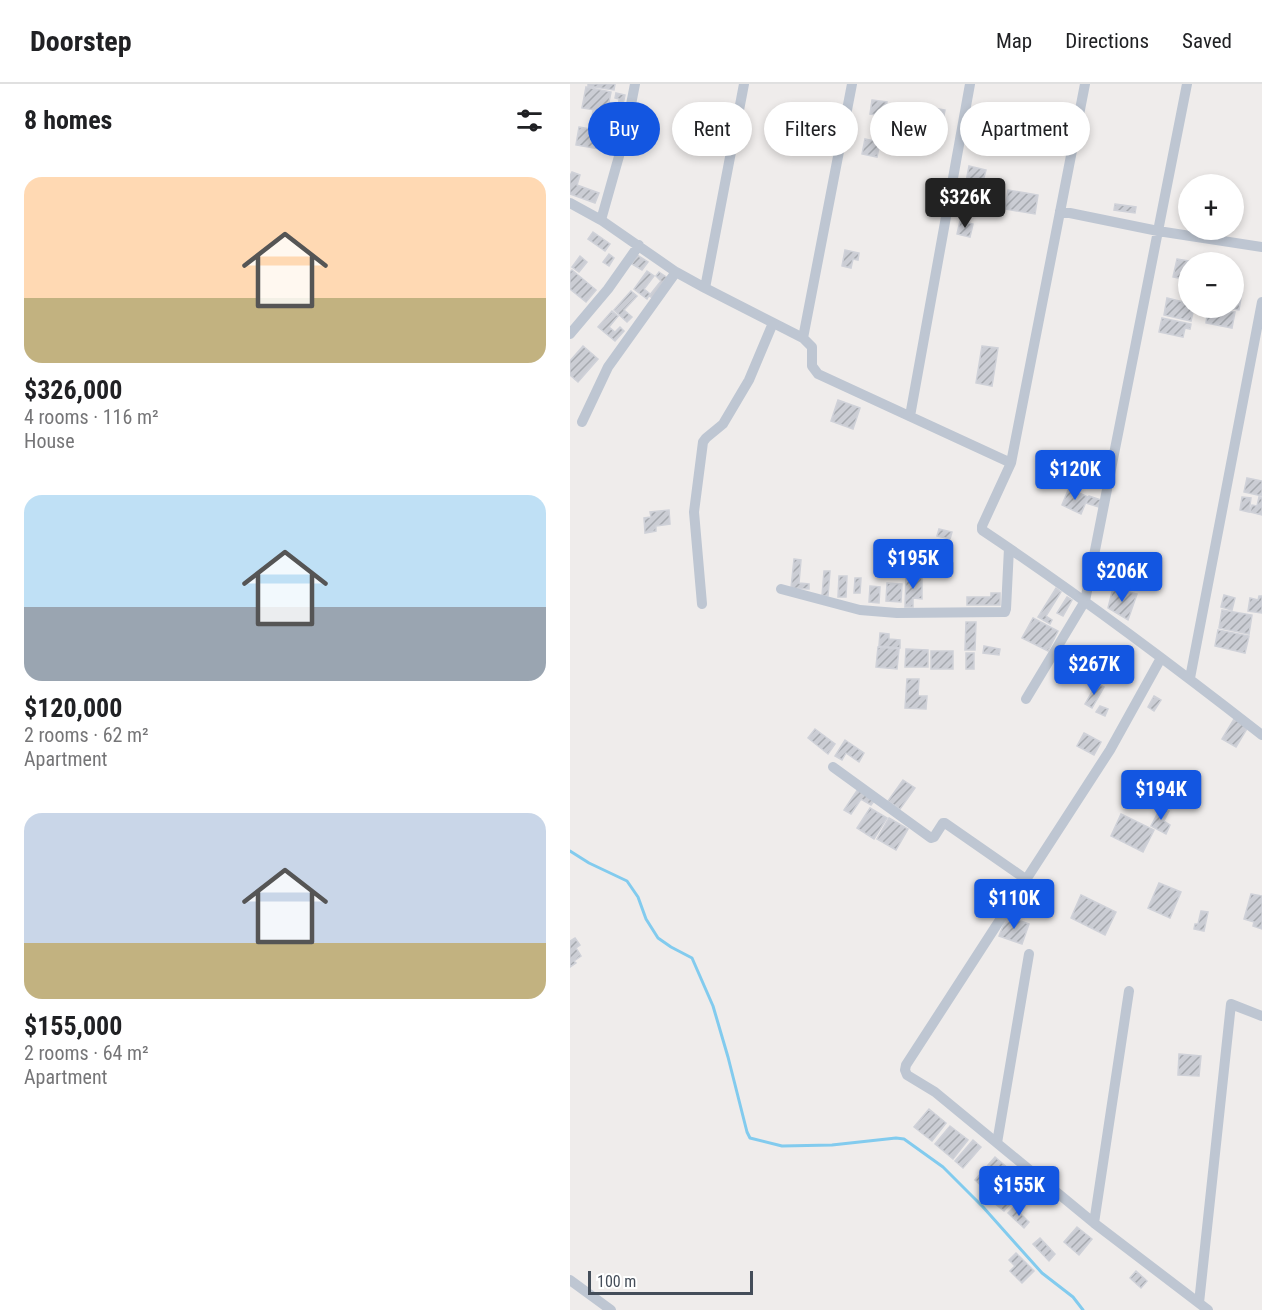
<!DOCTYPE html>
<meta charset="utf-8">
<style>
body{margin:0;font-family:"Roboto Condensed",sans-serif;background:#f6f6f6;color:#202124;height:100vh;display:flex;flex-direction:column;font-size:22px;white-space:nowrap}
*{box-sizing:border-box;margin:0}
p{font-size:20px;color:#757577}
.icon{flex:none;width:33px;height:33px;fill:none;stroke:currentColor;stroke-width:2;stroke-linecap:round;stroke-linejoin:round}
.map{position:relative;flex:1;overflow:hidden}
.drawer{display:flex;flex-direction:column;background:#fff;width:570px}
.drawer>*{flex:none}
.hud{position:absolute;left:18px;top:18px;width:570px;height:54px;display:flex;gap:12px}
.buttons{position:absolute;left:608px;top:90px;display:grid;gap:12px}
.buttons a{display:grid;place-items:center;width:66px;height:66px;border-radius:50%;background:#fff;box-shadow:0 3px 9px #0003;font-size:30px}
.scale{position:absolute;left:18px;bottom:15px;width:165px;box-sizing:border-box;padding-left:6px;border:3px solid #444d59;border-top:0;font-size:16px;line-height:21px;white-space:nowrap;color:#444d59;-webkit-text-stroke:4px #fff;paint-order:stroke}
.price{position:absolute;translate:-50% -51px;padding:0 14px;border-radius:6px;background:#1356e1;color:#fff;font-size:20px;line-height:39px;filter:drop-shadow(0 2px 3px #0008)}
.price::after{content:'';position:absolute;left:50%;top:36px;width:18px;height:14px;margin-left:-9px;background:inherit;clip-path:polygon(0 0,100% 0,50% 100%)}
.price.current{background:#222;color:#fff}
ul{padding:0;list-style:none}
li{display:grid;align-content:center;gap:12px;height:318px;padding:0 24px}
li span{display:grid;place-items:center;height:186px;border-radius:18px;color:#555}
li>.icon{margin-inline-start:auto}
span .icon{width:108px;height:108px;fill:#fffc;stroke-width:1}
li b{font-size:26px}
h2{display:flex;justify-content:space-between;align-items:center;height:72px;padding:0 24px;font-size:26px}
.tag{padding:0 21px;border-radius:27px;background:#fff;box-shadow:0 3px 9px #0003;font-size:21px;line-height:54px}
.tag.current{background:#1356e1;color:#fff}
header{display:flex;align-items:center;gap:36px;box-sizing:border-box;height:84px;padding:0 30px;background:#fff;border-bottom:2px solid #e0e0e0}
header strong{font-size:28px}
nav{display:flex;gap:33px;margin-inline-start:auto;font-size:21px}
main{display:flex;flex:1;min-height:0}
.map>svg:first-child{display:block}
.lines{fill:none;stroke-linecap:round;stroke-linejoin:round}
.stream{stroke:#82cbee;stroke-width:3}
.building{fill:url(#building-hatch);stroke:#cfd1d8;stroke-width:1.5}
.street{stroke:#bec6d2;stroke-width:10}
</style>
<header>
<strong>Doorstep</strong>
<nav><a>Map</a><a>Directions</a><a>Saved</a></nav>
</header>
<main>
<section class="drawer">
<h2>8 homes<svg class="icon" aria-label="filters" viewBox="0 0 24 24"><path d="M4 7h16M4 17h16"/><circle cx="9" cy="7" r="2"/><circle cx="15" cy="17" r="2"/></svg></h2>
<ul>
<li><span style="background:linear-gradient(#ffd9b3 65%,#c2b280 0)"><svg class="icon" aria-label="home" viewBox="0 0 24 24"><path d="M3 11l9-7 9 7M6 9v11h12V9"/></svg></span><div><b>$326,000</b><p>4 rooms · 116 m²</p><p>House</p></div></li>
<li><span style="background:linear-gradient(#bfe0f5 60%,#9aa5b1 0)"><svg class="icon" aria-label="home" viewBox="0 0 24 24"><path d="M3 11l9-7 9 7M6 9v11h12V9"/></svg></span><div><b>$120,000</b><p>2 rooms · 62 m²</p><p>Apartment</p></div></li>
<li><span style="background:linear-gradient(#c9d6e8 70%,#c2b280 0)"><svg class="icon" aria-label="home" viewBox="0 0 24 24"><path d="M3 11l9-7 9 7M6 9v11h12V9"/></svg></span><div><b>$155,000</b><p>2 rooms · 64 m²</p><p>Apartment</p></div></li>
</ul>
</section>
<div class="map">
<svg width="692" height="1226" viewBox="0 0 692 1226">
<defs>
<pattern id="building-hatch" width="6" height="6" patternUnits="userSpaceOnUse" patternTransform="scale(1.5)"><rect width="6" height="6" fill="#cbcdd4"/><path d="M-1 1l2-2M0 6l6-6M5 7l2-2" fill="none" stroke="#a6a9af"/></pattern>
</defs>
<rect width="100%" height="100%" fill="#efeceb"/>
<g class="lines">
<!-- stream -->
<path class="stream" d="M0,767L19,779L57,797L68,813L76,835L88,854L101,863L122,874L143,922L158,973L177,1048L180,1054L212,1062L262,1061L326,1054L334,1055L373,1083L413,1123L472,1189L503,1213L513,1226"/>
</g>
<!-- building -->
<path class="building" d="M18,0H45L44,6L18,2Z
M16,3L41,8L37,28L12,24Z
M46,9L55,11L52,25L48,24L49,15L45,14Z
M302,16L317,18L315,32L300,30Z
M342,20L375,26L371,46L338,40Z
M23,27L40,31L39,35L35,34L33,43L20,41Z
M9,43L32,47L29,65L6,61Z
M295,55L310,58L307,73L292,70Z
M399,82L416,86L412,101L396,98Z
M2,88L10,91L7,101L29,109L25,119L0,110V92Z
M396,106L412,109L410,120L394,117Z
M438,106L468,111L465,130L435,125Z
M545,120L566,123L565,129L544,126Z
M390,137L403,140L400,153L387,150Z
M23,148L40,160L35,167L18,155Z
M275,166L289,169L288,176L283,175L281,184L272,182Z
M39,170L44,174L39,182L33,178Z
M67,171L78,178L72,186L62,180Z
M10,172L17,178L9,188L2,183Z
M607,175L625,178H618V196L603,193Z
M2,186L26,206L16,218L0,205V188Z
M77,187L84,192L74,205L80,210L77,215L64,205Z
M89,188L99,195L83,214L79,212L91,197L86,192Z
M663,188L670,189L666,206L663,205Z
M61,207L67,212L54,226L62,233L57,238L44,226Z
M663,207L672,208L669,226L656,224H663Z
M597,214L618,219V224H624L621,237L594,231Z
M638,224L665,228L662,244L636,239Z
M42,227L48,232L39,243L45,248L50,243L54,247L45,257L28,243Z
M592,234L621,240L620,245L615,244L613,253L589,248Z
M13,262L28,275L8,298L0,291V277Z
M412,262L428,264L422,302L406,299Z
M268,316L290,324L283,345L261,337Z
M677,394L692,397V412L674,408Z
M499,404L518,413L511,430L492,421Z
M519,412L531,416L529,423L516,419Z
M672,413L681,414L679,428L670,426Z
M689,413L692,414V431L680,428L682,421L687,422Z
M99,426L100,440L86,442V447L75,449L74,434L81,433L80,428Z
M369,445L382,448L380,455L367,452Z
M372,474L373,480L383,479V489L366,490L365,475Z
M224,475L231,476L229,499L239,500V505L221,504Z
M254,487H260L258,512H252Z
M269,492H277L276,513H268Z
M336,493H352V515L343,514V523H335Z
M285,494H291L290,509H284Z
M317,499L332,500L331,518L316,517Z
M300,502L310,503L309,519L299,518Z
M486,504L491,508L476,532L482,536L480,540L468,533Z
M543,504L567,510L558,536L538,524Z
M421,509H430V521H397V513H421Z
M654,511L665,514L662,526L651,523Z
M689,512H692V529L678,527L680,514L688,516Z
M497,513L502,516L493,532L487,529Z
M652,526L682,531L679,550L649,544Z
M463,534L488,547L478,567L452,554Z
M396,538H406L405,566H395Z
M648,546L679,552L675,569L645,562Z
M310,549L319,550V555L330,556V564L309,562Z
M414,562L430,565L429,571L413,569Z
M308,563L329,565L327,585L306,583Z
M336,565L358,566V583H335Z
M361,567H383V585H361Z
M521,567L539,579L532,590L514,578Z
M396,569H404V585H396Z
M337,595H349L348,612H357L356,625L335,624Z
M527,599L534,603L522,624L515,620Z
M584,612L591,616L584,627L578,623Z
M530,622L538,625L535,632L526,628Z
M664,635L678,643L666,663L652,655Z
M245,645L265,660L258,670L238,654Z
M514,649L531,658L524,671L507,662Z
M275,656L294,669L289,678L276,669L272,676L265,672Z
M333,696L345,704L330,725L318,717Z
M288,705L305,716L301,721L291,715L281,730L274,726Z
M591,723L599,727L594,737L600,741L596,750L581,742Z
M300,724L317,734L304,755L287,744Z
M551,730L584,746L573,768L541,752Z
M319,734L338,745L326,766L307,755Z
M589,799L611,808L600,834L578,824Z
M681,810L692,812V845L683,842L684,838L674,835Z
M511,811L546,828L535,851L501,834Z
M631,827L638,828L634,847L624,845L625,840H628Z
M437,832L459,840L452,860L429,852Z
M5,854L10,861L6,864L11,872L4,877L6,879L0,883V857Z
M609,970L631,972L629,992L608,991Z
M359,1025L376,1039L362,1057L344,1043Z
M380,1042L398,1056L383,1075L365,1060Z
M403,1056L411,1063L393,1084L385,1077Z
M425,1073L439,1085L418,1108L405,1096Z
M441,1089L452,1098L446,1106L441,1102L431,1113L440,1120L434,1127L419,1115Z
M444,1123L459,1138L454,1144L438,1129Z
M507,1143L522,1155L509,1171L494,1158Z
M470,1154L485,1170L479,1177L463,1160Z
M446,1169L464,1187L452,1199L440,1187L445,1182L439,1176Z
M566,1187L577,1197L571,1204L560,1194Z"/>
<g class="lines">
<!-- street -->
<path class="street" d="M395,31L505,51
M0,119L31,136L106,188L135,204L233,254L242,263V282L248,290L441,379L412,442V446C508,510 601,580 692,651
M490,127L588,147L692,163
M31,136L55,51L65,0
M135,204L174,0
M0,250L38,205L69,161
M233,254L282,0
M340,332L400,0
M12,338L38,283L106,188
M441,379L515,0
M211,505L290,526L327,529L433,528H435L436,525L439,464
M132,520L124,428L133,358L136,354L153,340L179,296L203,239
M591,574L540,666L336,981L335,986L337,991L365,1008L524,1139L638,1226
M620,594L692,218
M456,615L515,517L617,0
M263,683L361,754L364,753L373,739H375L457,796
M427,1059L459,870
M524,1139L559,907
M0,1196L41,1226
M629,1219L661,920L692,932"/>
</g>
</svg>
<div class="buttons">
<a>+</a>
<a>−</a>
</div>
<div class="scale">100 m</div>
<b class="price current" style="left:395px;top:145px">$326K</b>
<b class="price" style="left:505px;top:417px">$120K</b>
<b class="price" style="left:343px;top:506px">$195K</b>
<b class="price" style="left:552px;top:519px">$206K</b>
<b class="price" style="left:524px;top:612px">$267K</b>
<b class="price" style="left:591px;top:737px">$194K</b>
<b class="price" style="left:444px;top:846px">$110K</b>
<b class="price" style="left:449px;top:1133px">$155K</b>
<div class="hud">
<a class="tag current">Buy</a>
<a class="tag">Rent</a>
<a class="tag">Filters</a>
<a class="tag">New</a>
<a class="tag">Apartment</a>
</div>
</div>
</main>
